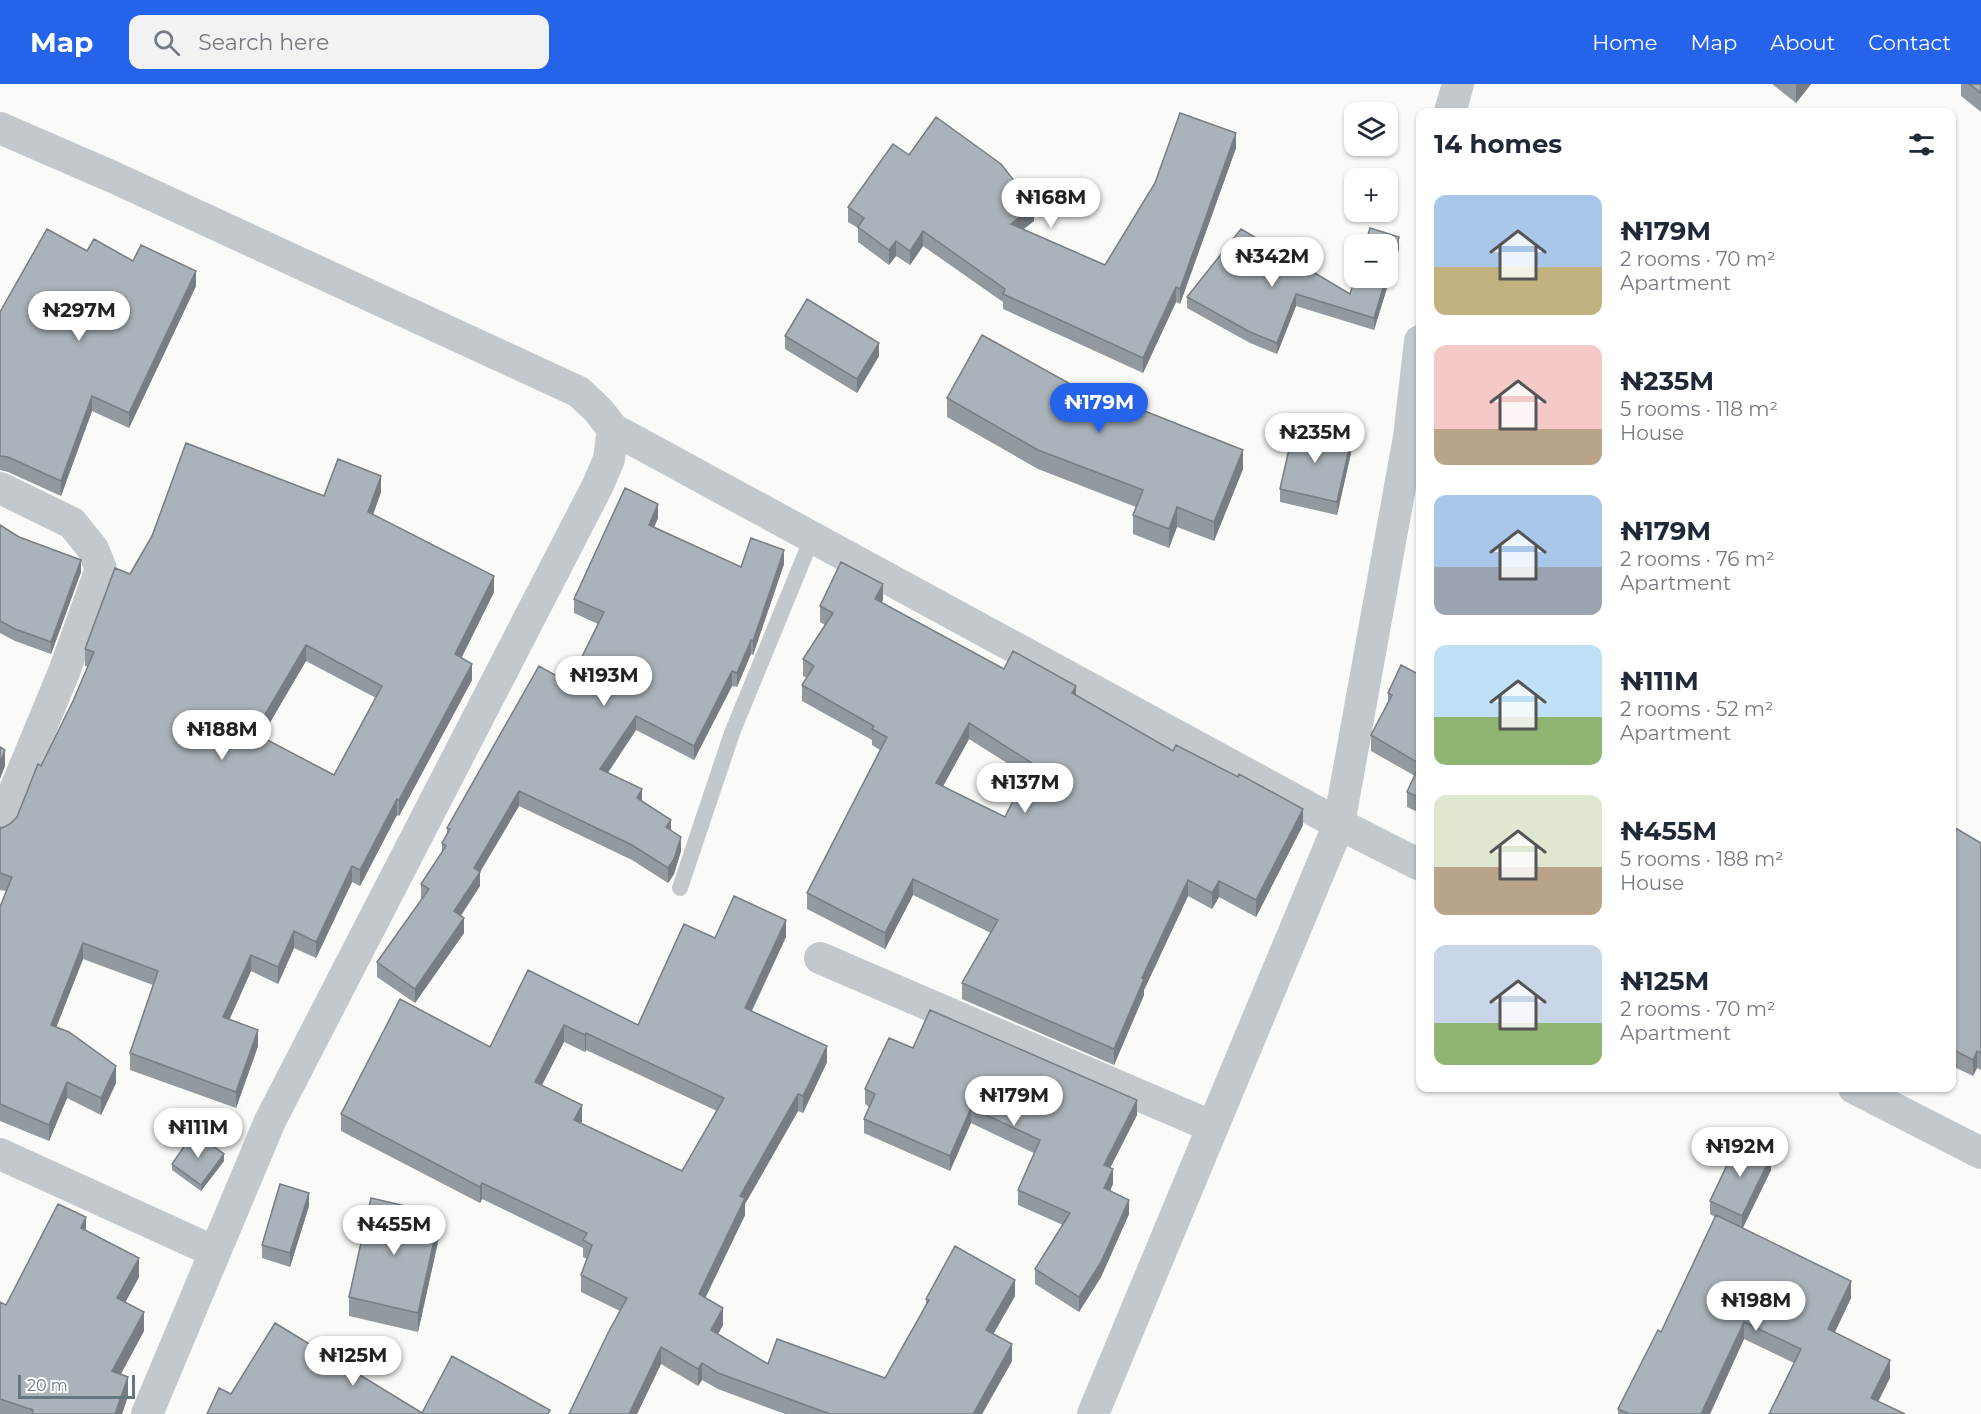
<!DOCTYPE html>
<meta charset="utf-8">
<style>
body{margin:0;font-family:Montserrat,sans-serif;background:#f2f2f3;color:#1f2937;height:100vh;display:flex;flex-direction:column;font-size:22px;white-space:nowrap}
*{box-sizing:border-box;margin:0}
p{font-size:20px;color:#747a83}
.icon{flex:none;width:33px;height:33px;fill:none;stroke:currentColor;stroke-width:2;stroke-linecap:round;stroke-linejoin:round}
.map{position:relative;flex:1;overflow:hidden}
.drawer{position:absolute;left:1416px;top:24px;width:540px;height:984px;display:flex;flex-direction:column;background:#fff;border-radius:12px;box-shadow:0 2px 4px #0004}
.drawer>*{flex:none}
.buttons{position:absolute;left:1344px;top:18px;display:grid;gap:12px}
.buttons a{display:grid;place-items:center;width:54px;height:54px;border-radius:12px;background:#fff;box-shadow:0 2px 4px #0004;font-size:30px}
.scale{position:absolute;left:18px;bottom:15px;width:117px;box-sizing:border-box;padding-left:6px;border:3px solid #657683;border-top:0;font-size:16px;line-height:21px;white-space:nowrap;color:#657683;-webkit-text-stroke:4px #fff;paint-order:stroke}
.price{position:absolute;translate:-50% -51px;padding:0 14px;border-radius:21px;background:#fff;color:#222;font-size:20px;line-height:39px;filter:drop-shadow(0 2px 3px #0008)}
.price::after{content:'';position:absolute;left:50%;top:36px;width:18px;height:14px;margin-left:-9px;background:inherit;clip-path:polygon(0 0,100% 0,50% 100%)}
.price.selected{background:#2563eb;color:#fff}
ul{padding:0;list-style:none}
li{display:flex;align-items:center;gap:18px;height:150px;padding:0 18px}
li span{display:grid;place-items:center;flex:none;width:168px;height:120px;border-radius:12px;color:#555}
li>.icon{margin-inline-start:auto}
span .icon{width:72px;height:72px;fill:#fffc;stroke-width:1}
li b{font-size:26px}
h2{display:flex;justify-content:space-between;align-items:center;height:72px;padding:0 18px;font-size:26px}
header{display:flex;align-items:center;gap:36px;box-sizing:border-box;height:84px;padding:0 30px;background:#2563eb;color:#fff}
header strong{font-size:28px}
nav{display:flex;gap:33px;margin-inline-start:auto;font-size:21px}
.search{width:420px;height:54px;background:#f2f2f3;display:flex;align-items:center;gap:15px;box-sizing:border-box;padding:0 21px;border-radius:12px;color:#747a83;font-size:22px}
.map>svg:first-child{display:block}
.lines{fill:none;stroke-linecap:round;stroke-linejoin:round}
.lane{stroke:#c3c8cc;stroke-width:16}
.street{stroke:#c3c8cc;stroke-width:32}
.wall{fill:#929a9f;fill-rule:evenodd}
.shaded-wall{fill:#777d82}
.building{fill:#aab3b9;stroke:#777d82;stroke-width:1.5;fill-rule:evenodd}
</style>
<header>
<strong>Map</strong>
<div class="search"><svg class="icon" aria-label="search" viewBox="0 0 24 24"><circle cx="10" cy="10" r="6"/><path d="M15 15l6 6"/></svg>Search here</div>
<nav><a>Home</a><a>Map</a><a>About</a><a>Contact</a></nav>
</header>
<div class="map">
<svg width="1981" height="1330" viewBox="0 0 1981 1330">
<rect width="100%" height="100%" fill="#fafaf8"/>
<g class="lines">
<!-- lane -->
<path class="lane" d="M680,804L732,649L812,454"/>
<!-- street -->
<path class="street" d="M1450,28L1458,0
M0,44L113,93L579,308L598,326L613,345L1339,740L1420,781
M0,404L72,439L93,465L101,485L64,588L0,742
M820,874L1213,1043
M1854,1004L1981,1069
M0,1070L215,1168
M147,1330L270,1037L598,401L609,375L613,345
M1093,1330L1339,740L1409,353L1420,257"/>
</g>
<!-- wall -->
<path class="wall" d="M1772,0H1811L1796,19Z
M1961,0H1981V28L1961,12Z
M1236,64L1180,220L1176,218L1143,289L1003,225V218L923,162L910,181L896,172L889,181L858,158V144L848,138V123L909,71L1034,137L1023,145L1105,181Z
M1399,165L1374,246L1296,222L1277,270L1250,259L1187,224V213L1350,210Z
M87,167L133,177L196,202L129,344L92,327L61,412L8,388L0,386V228Z
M785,252L879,272L857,309L785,265Z
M947,314L1119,327L1243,385L1214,457L1177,443L1169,464L1133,450V431L1136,423L1038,385L947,333Z
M1351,369L1337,431L1280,418V405Z
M381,408L373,431L494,508L461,574L472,596L399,732L397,731L360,802L352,798L316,874L294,864L278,900L251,887L229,936L258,962L236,1024L130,986V969L153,901L83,875L56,943L116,999L101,1031L67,1014L49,1057L0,1037V823L6,807L0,806V743L2,744L10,740L17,733L41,682L73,617L88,583L85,582V565L130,490L324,412ZM306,577L376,614L334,691L261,653Z
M658,434L654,443L741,483L784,480L753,571L751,570L737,603L732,602L694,676L636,646L608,689L642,717L671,746L681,767L674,790L668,799L632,776L519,722L480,788V802L461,832L464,849L415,919L377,893V878L422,815L421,814V800L442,768V759L447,749V744L569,599L598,540L574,529V515Z
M0,441L19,453L81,488L51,570L15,557L0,549Z
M883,516L881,518L1004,585L1076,611L1303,741L1256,833L1219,813L1212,825L1188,812L1144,906V911L1114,981L962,915V899L991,849L913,811L885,865L807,825V809L880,666L872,661V656L802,617V601L807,594L803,592V575L825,541L820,538V522ZM969,655L1026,691L1005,733L943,702Z
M1420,591V729L1407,723V708L1415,692L1371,667V651L1388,620V609Z
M1952,742L1981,759V986L1977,984L1973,992L1952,982Z
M786,853L752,927L827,978L803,1029L798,1027L745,1120V1131L705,1214L723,1241L718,1250L768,1280L885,1294L926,1220V1215L1015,1212L993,1250L1012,1277L982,1330H785L718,1305L702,1296L698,1302L661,1280L637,1330H569L620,1227L581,1208V1191L587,1175L583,1173V1164L482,1115L480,1119L341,1047V1030L490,963L528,886L638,941L715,854ZM564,958L585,968L586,966L717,1027L682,1087L581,1039L582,1037L541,1001Z
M913,964L1137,1031L1110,1084L1113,1100L1110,1107L1129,1130L1101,1193L1079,1228L1035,1200V1185L1063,1141L1018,1121V1106L1034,1069L971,1039L950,1087L864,1049V1035L869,1023L865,1020V1005Z
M224,1077L201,1107L172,1086V1080Z
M1771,1086L1743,1144L1851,1214L1834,1249L1890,1294L1794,1279L1744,1255L1710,1330H1618V1325L1661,1248L1715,1133L1710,1130V1117Z
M309,1122L290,1183L262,1174V1161Z
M86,1147L139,1193L125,1218L144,1247L121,1290L128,1312L122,1330H0V1218L6,1221Z
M440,1149L418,1248L349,1232V1213Z"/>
<!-- shaded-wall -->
<path class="shaded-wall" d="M1796,0H1811L1796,19Z
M1236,49V64L1180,220V205Z
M1034,122V137L1011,155V140Z
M923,147V162L910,181V167Z
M1399,153V165L1374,246V234L1386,194H1388V190Z
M896,157V172L889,181V166Z
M196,187V202L129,344V329Z
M1176,203V218L1143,289V274Z
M1296,210V222L1277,270V259Z
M879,259V272L857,309V295Z
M92,312V327L61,412V397Z
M1351,356V369L1337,431V418Z
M1243,366V385L1214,457V438Z
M381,392V408L368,444V428Z
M658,420V434L649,455V441Z
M1177,423V443L1169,464V445Z
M784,466V480L753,571V557Z
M81,476V488L51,570V558Z
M494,492V508L455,587V570Z
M883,500V516L875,531V515Z
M751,556V570L737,603V589Z
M306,561V577L254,666V649Z
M472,580V596L399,732V716Z
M732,587V602L694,676V662Z
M1076,602V618L1072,609Z
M636,632V646L600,700V685Z
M969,639V655L936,715V699Z
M5,666V682L0,695V679Z
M642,705V719L637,714Z
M519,707V722L480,788V802L454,841V827L474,784Z
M397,715V731L360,802V786Z
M1303,725V741L1256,833V816Z
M671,736V750L666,743Z
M681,753V767L674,790L668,799V784Z
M352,782V798L316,874V858Z
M913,795V811L885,865V849Z
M1188,796V812L1144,906V911L1114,981V965L1142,894Z
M1219,797V813L1212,825V809Z
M464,834V849L415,919V905Z
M786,836V853L745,940V924Z
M294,847V864L278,900V883Z
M83,859V875L51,957V941Z
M251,871V887L223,950V933Z
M564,941V958L535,1015V998Z
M258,946V962L236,1024V1008Z
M586,949V966L585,968V951Z
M827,962V978L803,1029V1012Z
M1977,967V984L1973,992V976Z
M116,982V999L101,1031V1014Z
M67,998V1014L49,1057V1041Z
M798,1010V1027L745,1120V1131L699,1227V1210L740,1112Z
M1137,1016V1031L1104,1096V1081Z
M582,1021V1037L574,1053V1036Z
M971,1024V1039L950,1087V1072Z
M224,1070V1077L201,1107V1101Z
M1771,1072V1086L1742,1145V1132Z
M1113,1085V1100L1104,1119V1104Z
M482,1099V1115L480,1119V1103Z
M309,1109V1122L290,1183V1169Z
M1129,1116V1130L1101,1193L1079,1228V1213Z
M440,1130V1149L418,1248V1229Z
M86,1133V1152L81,1144Z
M139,1174V1193L117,1234V1214Z
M1015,1196V1212L986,1263V1246Z
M1851,1197V1214L1828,1263V1245Z
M723,1224V1241L711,1262V1246Z
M144,1228V1247L112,1306V1287Z
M1744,1238V1255L1710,1330H1701Z
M1012,1260V1277L982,1330H973Z
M661,1263V1280L637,1330H629Z
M1890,1276V1294L1872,1330L1871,1314Z
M702,1279V1296L698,1302V1285Z
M128,1293V1312L122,1330H115Z"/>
<!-- building -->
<path class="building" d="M1969,0H1981V9Z
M1180,29L1236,49L1180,205L1176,203L1143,274L1003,210L1005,205L923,147L910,167L896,157L889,166L858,143L864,134L848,123L893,60L909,71L936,33L1001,80L1034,122L1011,140L1105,181L1155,99Z
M1370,144L1399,153L1388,190V160H1365Z
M47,145L87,167L94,155L133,177L141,161L196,187L129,329L92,312L61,397L8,373L0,372V228Z
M1241,145L1350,210L1355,194H1386L1374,234L1296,210L1277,259L1250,248L1187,213Z
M807,215L879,259L857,295L785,252Z
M982,251L1119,327L1122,318L1243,366L1214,438L1177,423L1169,445L1133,431L1143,406L1038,366L947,314Z
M1294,343L1351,356L1337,418L1280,405Z
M186,359L324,412L338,375L381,392L368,428L494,492L455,570L472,580L399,716L397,715L360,786L352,782L316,858L294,847L278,883L251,871L223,933L258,946L236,1008L130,969L158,887L83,859L51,941L69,948L116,982L101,1014L67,998L49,1041L0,1020V823L12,793L0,789V743L2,744L10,740L17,733L38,680L41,682L73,617L94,568L85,565L115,484L130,490L152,452ZM306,561L382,602L334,691L254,649Z
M625,404L658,420L649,441L741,483L751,454L784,466L753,557L751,556L737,589L732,587L694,662L636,632L600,685L642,705L637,714L671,736L666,743L681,753L674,775L668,784L632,761L519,707L474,784L480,788L454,827L464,834L415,905L377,878L429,805L421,800L446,762L442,759L450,745L447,744L539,582L569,599L604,528L574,515Z
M0,441L19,453L81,476L51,558L15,545L0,537Z
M841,478L883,500L875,515L1004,585L1013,567L1076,602L1072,609L1173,667L1176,661L1238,693L1239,690L1303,725L1256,816L1219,797L1212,809L1188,796L1142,894L1144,895L1114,965L962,899L998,836L913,795L885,849L807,809L887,653L872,645L874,642L802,601L814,582L803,575L833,529L820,522ZM969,639L1032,679L1005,733L936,699Z
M1401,581L1420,591V714L1407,708L1420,680L1371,651L1392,611L1388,609Z
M0,663L5,666L0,679Z
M1952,742L1981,759V969L1977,967L1973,976L1952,965Z
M734,812L786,836L745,924L827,962L803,1012L798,1010L740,1112L745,1114L699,1210L723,1224L711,1246L768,1280L777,1255L885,1294L929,1216L926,1215L955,1162L1015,1196L986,1246L1012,1260L973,1330H830L718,1289L702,1279L698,1285L661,1263L629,1330H569L608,1249L627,1214L581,1191L592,1161L583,1156L587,1149L482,1099L480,1103L341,1030L400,915L490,963L528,886L638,941L684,840L715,854ZM564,941L585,951L586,949L724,1014L682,1087L574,1036L582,1021L535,998Z
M930,926L1137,1016L1104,1081L1113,1085L1104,1104L1129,1116L1101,1178L1079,1213L1035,1185L1070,1129L1018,1106L1040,1056L971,1024L950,1072L864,1035L875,1010L865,1005L889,954L913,964Z
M194,1048L224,1070L201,1101L172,1080Z
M1739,1056L1771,1072L1742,1132L1710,1117Z
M280,1100L309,1109L290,1169L262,1161Z
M371,1114L440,1130L418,1229L349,1213Z
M58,1120L86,1133L81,1144L139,1174L117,1214L144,1228L112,1287L128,1293L115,1330H32L33,1326L0,1315V1218L6,1221Z
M1716,1131L1851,1197L1828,1245L1890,1276L1871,1314L1905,1330H1769L1801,1265L1744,1238L1701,1330H1629L1618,1325L1658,1246L1661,1248Z
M275,1239L422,1329L452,1272L550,1326L548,1330H207L219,1304L231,1310Z"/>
</svg>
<div class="buttons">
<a><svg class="icon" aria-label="layers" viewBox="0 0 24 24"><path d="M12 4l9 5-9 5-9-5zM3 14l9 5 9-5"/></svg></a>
<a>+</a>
<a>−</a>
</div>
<div class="scale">20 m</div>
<b class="price" style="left:1051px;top:145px">₦168M</b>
<b class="price" style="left:1272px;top:204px">₦342M</b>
<b class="price" style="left:79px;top:258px">₦297M</b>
<b class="price selected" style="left:1099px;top:350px">₦179M</b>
<b class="price" style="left:1315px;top:380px">₦235M</b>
<b class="price" style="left:604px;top:623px">₦193M</b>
<b class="price" style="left:222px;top:677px">₦188M</b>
<b class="price" style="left:1025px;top:730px">₦137M</b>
<b class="price" style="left:1014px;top:1043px">₦179M</b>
<b class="price" style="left:198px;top:1075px">₦111M</b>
<b class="price" style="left:1740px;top:1094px">₦192M</b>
<b class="price" style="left:394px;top:1172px">₦455M</b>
<b class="price" style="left:1756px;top:1248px">₦198M</b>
<b class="price" style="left:353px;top:1303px">₦125M</b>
<section class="drawer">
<h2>14 homes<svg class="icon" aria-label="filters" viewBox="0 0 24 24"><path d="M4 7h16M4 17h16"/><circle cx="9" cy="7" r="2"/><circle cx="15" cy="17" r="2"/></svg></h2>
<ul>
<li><span style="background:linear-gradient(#a9c7e8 60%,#c2b280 0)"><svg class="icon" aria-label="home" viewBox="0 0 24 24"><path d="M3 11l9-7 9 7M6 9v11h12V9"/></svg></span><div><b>₦179M</b><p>2 rooms · 70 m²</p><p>Apartment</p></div></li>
<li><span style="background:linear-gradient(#f6c9c9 70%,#b9a48a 0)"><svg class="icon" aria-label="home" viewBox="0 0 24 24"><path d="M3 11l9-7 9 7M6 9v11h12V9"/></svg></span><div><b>₦235M</b><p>5 rooms · 118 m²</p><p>House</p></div></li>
<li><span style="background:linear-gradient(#a9c7e8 60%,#9aa5b1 0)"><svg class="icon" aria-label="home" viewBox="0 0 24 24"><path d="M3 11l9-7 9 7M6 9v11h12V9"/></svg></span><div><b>₦179M</b><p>2 rooms · 76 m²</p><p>Apartment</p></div></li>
<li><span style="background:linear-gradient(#bfe0f5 60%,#8fb573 0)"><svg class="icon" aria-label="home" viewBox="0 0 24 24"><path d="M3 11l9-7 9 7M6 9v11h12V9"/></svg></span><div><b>₦111M</b><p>2 rooms · 52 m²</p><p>Apartment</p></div></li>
<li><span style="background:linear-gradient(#dfe7d0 60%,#b9a48a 0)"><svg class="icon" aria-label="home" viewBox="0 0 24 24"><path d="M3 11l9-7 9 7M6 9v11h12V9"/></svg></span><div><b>₦455M</b><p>5 rooms · 188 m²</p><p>House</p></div></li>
<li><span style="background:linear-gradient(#c9d6e8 65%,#8fb573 0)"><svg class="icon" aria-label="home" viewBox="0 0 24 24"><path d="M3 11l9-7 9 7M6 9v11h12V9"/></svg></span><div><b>₦125M</b><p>2 rooms · 70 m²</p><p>Apartment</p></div></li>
</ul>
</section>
</div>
